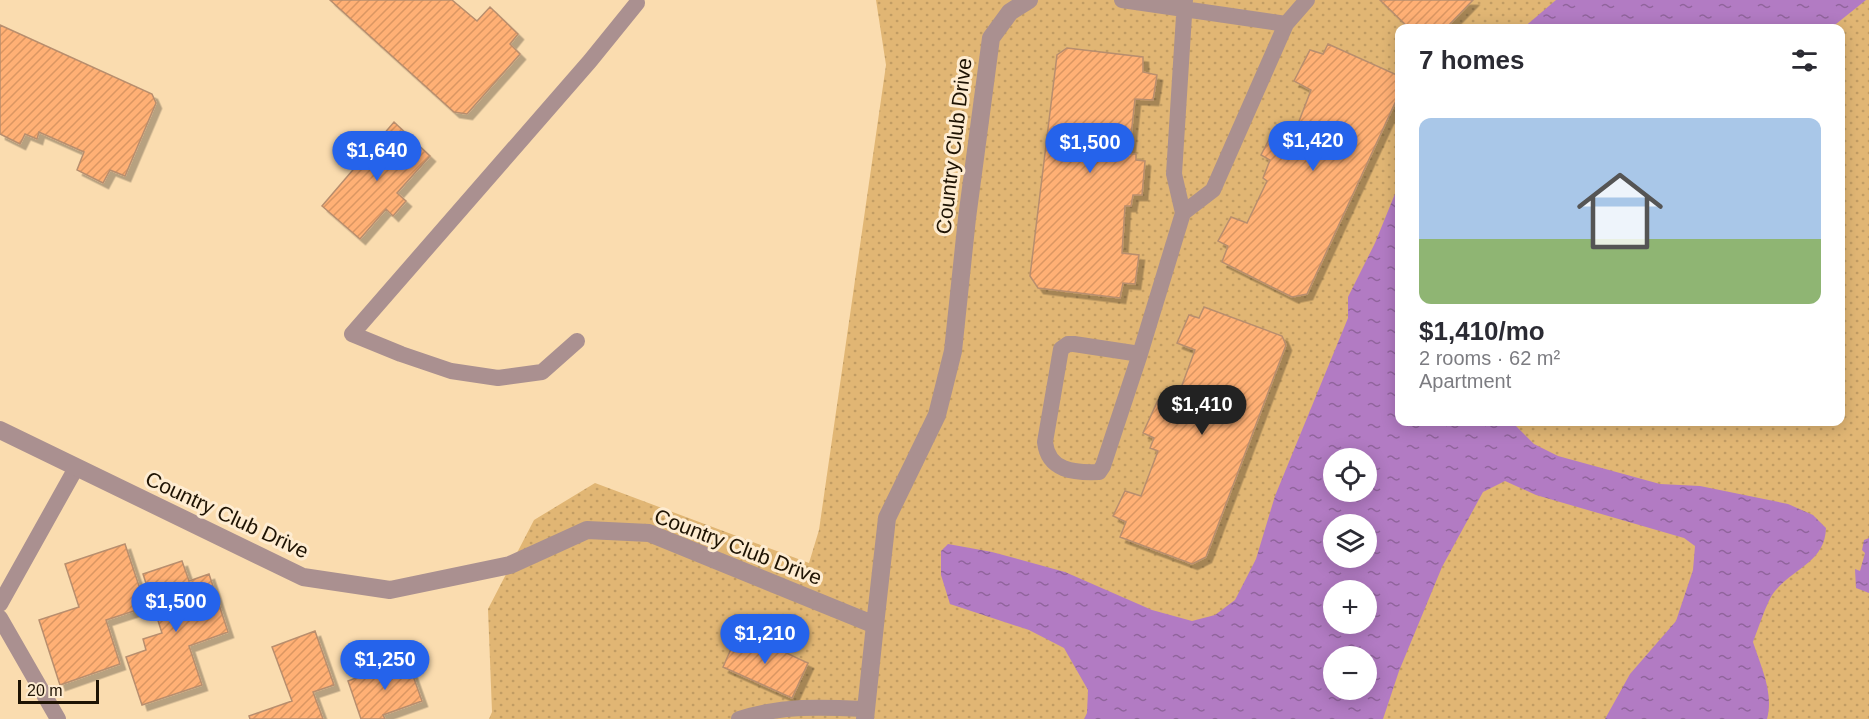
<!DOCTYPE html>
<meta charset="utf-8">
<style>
body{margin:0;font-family:Helvetica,sans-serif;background:#f2f2f3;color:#2b2b33;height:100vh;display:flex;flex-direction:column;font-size:22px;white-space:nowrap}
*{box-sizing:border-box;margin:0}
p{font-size:20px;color:#7c7c81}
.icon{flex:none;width:33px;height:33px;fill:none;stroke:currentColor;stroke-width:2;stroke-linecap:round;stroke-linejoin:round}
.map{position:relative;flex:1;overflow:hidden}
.side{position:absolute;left:1395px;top:24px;width:450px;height:402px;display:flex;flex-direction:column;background:#fff;border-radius:12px;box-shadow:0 3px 15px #0003}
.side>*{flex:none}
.buttons{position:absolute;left:1323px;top:448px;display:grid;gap:12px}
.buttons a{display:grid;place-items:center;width:54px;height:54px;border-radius:50%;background:#fff;box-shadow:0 3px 15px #0003;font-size:30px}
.scale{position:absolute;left:18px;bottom:15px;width:81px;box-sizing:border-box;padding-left:6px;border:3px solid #1e1303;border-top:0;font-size:16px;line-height:21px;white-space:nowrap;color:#1e1303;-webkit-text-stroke:4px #feecd1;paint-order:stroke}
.price{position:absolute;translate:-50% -51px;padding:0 14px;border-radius:21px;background:#2563eb;color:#fff;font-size:20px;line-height:39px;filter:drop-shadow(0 2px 3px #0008)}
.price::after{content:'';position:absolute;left:50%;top:36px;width:18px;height:14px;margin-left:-9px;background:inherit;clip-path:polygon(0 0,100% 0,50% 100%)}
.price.on{background:#222;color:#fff}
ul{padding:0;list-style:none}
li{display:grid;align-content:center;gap:12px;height:318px;padding:0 24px}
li+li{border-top:2px solid #e1e1e2}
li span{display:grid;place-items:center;height:186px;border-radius:12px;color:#555}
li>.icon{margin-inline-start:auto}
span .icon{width:108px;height:108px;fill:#fffc;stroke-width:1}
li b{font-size:26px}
h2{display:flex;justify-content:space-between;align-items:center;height:72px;padding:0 24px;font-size:26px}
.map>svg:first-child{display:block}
.grass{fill:url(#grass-dots);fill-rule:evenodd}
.water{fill:url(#water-ripples);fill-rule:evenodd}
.building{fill:url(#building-hatch);stroke:#b88e6e;stroke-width:1.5;filter:url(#shadow)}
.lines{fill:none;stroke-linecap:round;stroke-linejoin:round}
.lane{stroke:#aa9090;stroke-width:16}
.street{stroke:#aa9090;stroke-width:18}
.labels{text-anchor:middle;stroke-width:6;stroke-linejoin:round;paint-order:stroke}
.street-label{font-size:21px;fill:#1e1303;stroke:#feecd1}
</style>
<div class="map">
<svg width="1869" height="719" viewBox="0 0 1869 719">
<defs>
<pattern id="grass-dots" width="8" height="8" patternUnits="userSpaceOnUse" patternTransform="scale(1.5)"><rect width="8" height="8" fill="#e1b674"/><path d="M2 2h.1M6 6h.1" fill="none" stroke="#c19c63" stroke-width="1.8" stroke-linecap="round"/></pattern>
<pattern id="water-ripples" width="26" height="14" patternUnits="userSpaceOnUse" patternTransform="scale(1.5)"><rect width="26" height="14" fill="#b27bc3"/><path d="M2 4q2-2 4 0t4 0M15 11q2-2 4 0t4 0" fill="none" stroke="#90649c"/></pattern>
<pattern id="building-hatch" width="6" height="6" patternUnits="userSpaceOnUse" patternTransform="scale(1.5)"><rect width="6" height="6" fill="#ffb074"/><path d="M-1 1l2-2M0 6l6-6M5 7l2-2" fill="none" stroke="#da9663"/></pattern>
<filter id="shadow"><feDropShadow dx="5.5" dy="5.5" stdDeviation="0" flood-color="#0004"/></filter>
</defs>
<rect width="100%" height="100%" fill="#fadcaf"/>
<!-- grass -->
<path class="grass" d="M876,0H1869V719H489L492,712L488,609L534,520L595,483L809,563L819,530L886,65ZM1400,28H1840V422H1400ZM1334,459H1366V492H1334ZM1334,525H1366V558H1334ZM1334,591H1366V624H1334ZM1334,657H1366V690H1334Z"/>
<!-- water -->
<path class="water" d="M1556,0H1866L1831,28H1523Z
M1399,184L1400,422H1515V425L1534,444L1558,456L1660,484L1700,486L1788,504L1813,515L1826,528C1825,562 1794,568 1775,591C1767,600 1758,630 1753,642C1761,667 1774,693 1767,719H1605L1630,674L1676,621L1693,570L1695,546L1684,538L1536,495L1505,481L1483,492L1442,567L1399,671L1383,719H1084L1087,713L1088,690L1064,648L1029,630L950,604L941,575V551L948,544L992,552L1065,572L1152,610L1192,621L1215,615L1235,600L1256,559L1275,496L1348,318V297L1375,243ZM1334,459H1366V492H1334ZM1334,525H1366V558H1334ZM1334,591H1366V624H1334ZM1334,657H1366V690H1334Z
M1869,538V593L1856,588L1855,569L1860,571L1865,553L1862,550L1864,540Z"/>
<!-- building -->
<path class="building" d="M330,0H452L477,21L490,7L518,34L510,44L520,54L467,114L454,112Z
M1380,0H1473L1446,28H1409Z
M0,25L152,94L156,103L125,176L110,170L103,183L77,170L84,152L39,132L37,139L25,134L20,144L0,134Z
M1328,44L1397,75L1400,83V92L1307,294L1292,297L1222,262L1228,246L1218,241L1231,217L1247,223L1267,181L1263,178L1270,160L1261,155L1273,132L1283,136L1289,127L1296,129L1311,90L1294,81L1310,50L1323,54Z
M1067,48L1143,57V72L1157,75L1153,100L1135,99L1129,154H1136V160L1145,161L1142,195H1133L1131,206H1125L1122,253L1139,255L1135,284L1123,283L1120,298L1038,288L1030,276L1057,55Z
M394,122L430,156L397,193L406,201L393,216L386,209L360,239L322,206Z
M1204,307L1282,336L1286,345L1206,557L1192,564L1120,537L1126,522L1113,516L1125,491L1141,496L1158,451L1150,448L1154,438L1143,433L1158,400L1167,403L1171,394L1178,396L1195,350L1177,343L1189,315L1199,318Z
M125,544L146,607L106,620L120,664L60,685L39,620L79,607L65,564Z
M182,561L189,581L209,574L228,632L189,646L202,685L142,705L126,657L146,650L143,639L162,633L143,574Z
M315,631L334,685L313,692L323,719H250L249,716L292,701L272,647Z
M739,631L808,663L792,698L723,667Z
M407,659L422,701L383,715L385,719H361L348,681Z"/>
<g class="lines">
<!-- lane -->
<path class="lane" d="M1122,0L1286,24L1307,0
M1183,213L1174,174L1185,0
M577,341L542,372L498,378L451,371L401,354L352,334L590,61L637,3
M1140,354L1074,344H1068L1061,349L1045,442C1048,471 1074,473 1099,472L1103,466L1140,354L1183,213L1213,190L1286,24
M0,604L76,468
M0,618L58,719
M739,719C782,705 822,707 866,709"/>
<!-- street -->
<path class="street" d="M0,430L303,577L390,590L510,565L587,530L649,533L875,625L865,719
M875,625L887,518L937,415L953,351L967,218L991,38L1010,12L1029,0"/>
</g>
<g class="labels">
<!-- street labels -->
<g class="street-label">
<text transform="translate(954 146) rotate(-83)" y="7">Country Club Drive</text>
<text transform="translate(227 515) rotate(25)" y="7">Country Club Drive</text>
<text transform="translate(738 547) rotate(21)" y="7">Country Club Drive</text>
</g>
</g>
</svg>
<div class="buttons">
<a><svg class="icon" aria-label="locate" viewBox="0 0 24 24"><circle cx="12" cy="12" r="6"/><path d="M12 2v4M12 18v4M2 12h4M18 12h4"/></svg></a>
<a><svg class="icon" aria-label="layers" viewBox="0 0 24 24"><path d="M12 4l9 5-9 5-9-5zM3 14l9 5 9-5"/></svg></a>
<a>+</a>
<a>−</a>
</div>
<div class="scale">20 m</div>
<b class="price" style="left:1313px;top:172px">$1,420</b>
<b class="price" style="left:1090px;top:174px">$1,500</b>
<b class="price" style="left:377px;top:182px">$1,640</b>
<b class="price on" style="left:1202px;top:436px">$1,410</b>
<b class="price" style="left:176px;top:633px">$1,500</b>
<b class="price" style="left:765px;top:665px">$1,210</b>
<b class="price" style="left:385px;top:691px">$1,250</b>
<section class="side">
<h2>7 homes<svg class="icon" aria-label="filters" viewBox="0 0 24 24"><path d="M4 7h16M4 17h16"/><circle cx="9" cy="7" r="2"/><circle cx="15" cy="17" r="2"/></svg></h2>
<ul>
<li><span style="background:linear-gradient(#a9c7e8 65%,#8fb573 0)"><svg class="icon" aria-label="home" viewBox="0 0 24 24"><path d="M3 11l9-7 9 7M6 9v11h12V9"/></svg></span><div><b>$1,410/mo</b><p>2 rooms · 62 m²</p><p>Apartment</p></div></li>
</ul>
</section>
</div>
